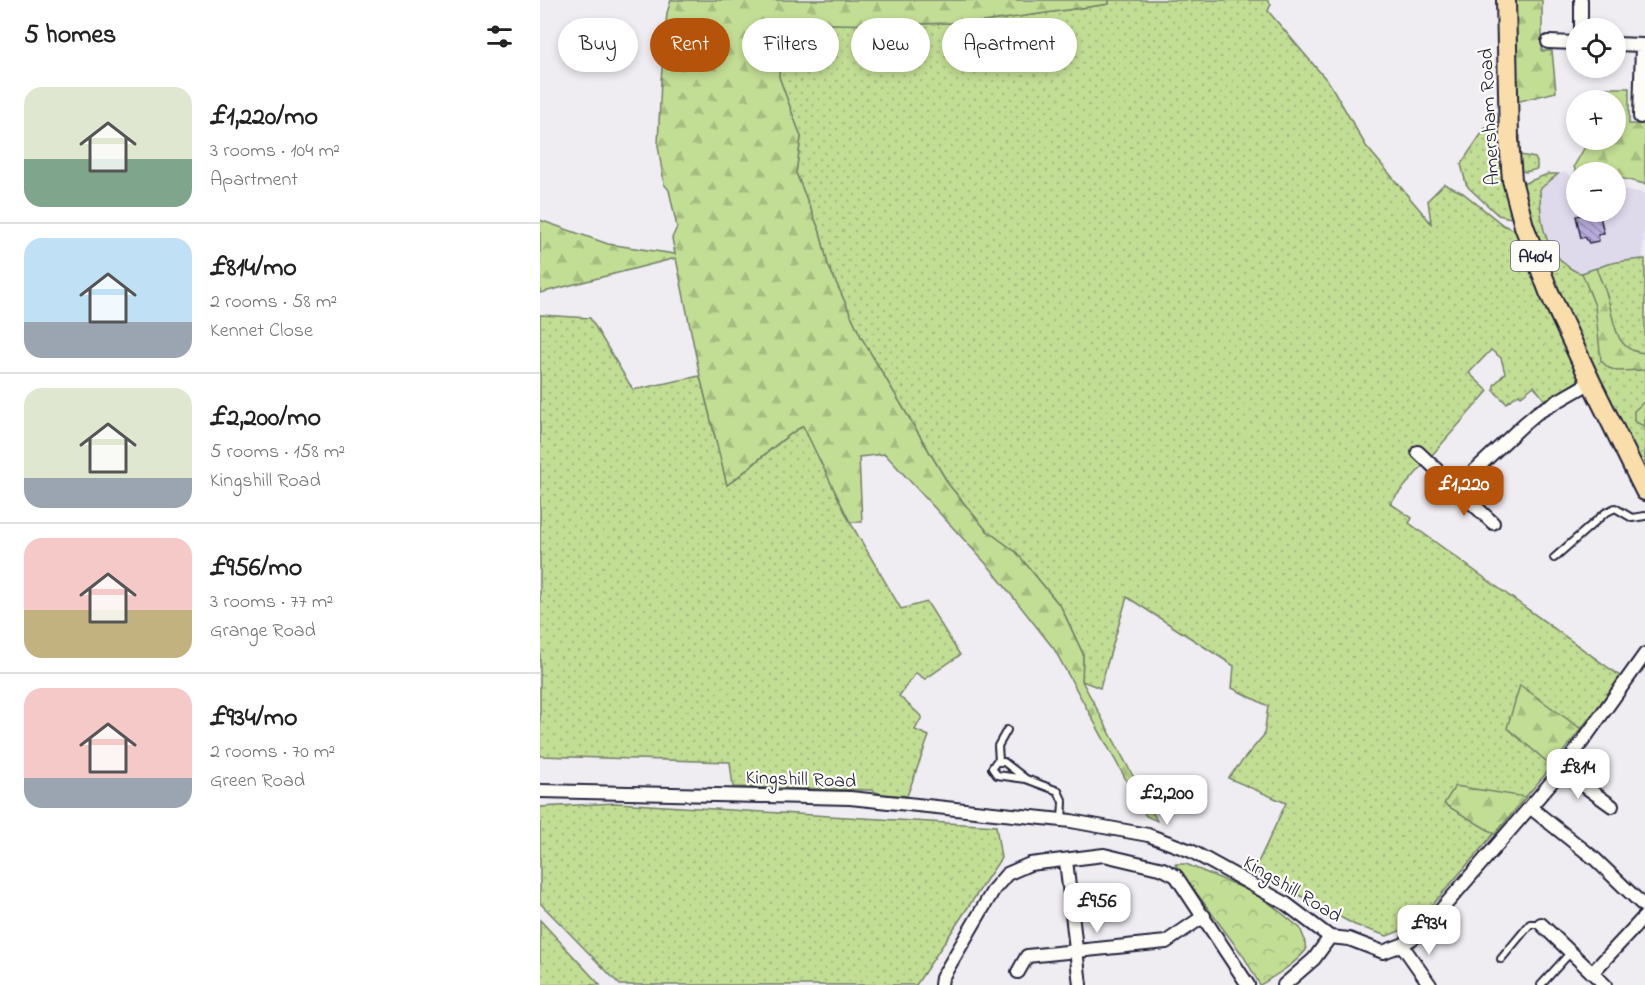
<!DOCTYPE html>
<meta charset="utf-8">
<style>
body{margin:0;font-family:"Indie Flower",sans-serif;background:#f2f2f2;color:#222;height:100vh;display:flex;flex-direction:column;font-size:22px;white-space:nowrap}
*{box-sizing:border-box;margin:0}
p{font-size:20px;color:#767676}
.icon{flex:none;width:33px;height:33px;fill:none;stroke:currentColor;stroke-width:2;stroke-linecap:round;stroke-linejoin:round}
.map{position:relative;flex:1;overflow:hidden}
.side{display:flex;flex-direction:column;background:#fff;width:540px}
.side>*{flex:none}
.top-card{position:absolute;left:18px;top:18px;width:570px;height:54px;display:flex;gap:12px}
.buttons{position:absolute;left:1026px;top:18px;display:grid;gap:12px}
.buttons a{display:grid;place-items:center;width:60px;height:60px;border-radius:50%;background:#fff;box-shadow:0 3px 9px #0003;font-size:30px}
.price{position:absolute;translate:-50% -51px;padding:0 14px;border-radius:12px;background:#fff;color:#222;font-size:20px;line-height:39px;filter:drop-shadow(0 2px 3px #0008)}
.price::after{content:'';position:absolute;left:50%;top:36px;width:18px;height:14px;margin-left:-9px;background:inherit;clip-path:polygon(0 0,100% 0,50% 100%)}
.price.on{background:#b45309;color:#fff}
ul{padding:0;list-style:none}
li{display:flex;align-items:center;gap:18px;height:150px;padding:0 24px}
li+li{border-top:2px solid #e0e0e0}
li span{display:grid;place-items:center;flex:none;width:168px;height:120px;border-radius:18px;color:#555}
li>.icon{margin-inline-start:auto}
span .icon{width:72px;height:72px;fill:#fffc;stroke-width:1}
li b{font-size:26px}
h2{display:flex;justify-content:space-between;align-items:center;height:72px;padding:0 24px;font-size:26px}
.pill{padding:0 21px;border-radius:27px;background:#fff;box-shadow:0 3px 9px #0003;font-size:21px;line-height:54px}
.pill.on{background:#b45309;color:#fff}
main{display:flex;flex:1;min-height:0}
.map>svg:first-child{display:block}
.built{fill:#dfd9ec}
.grass{fill:url(#grass-dots);stroke:#728068;stroke-width:1.5}
.forest{fill:url(#forest-firs);stroke:#728068;stroke-width:1.5}
.park{fill:url(#park-crowns);stroke:#728068;stroke-width:1.5}
.building{fill:url(#building-back-hatch);stroke:#22223b;stroke-width:1.5}
.lines{fill:none;stroke-linecap:round;stroke-linejoin:round}
.service-casing{stroke:#22223b;stroke-width:10}
.minor-casing{stroke:#22223b;stroke-width:16}
.primary-casing{stroke:#22223b;stroke-width:22}
.service{stroke:#fdfcf7;stroke-width:6}
.minor{stroke:#fdfcf7;stroke-width:12}
.primary{stroke:#f9deab;stroke-width:18}
.labels{text-anchor:middle;stroke-width:4.5;stroke-linejoin:round;paint-order:stroke}
.shield{fill:#fdfcf7;stroke:#646373;stroke-width:1.5}
.shield-label{font-size:18px;font-weight:bold;fill:#22223b}
.street-label{font-size:20px;fill:#22223b;stroke:#fdfcf7}
</style>
<main>
<section class="side">
<h2>5 homes<svg class="icon" aria-label="filters" viewBox="0 0 24 24"><path d="M4 7h16M4 17h16"/><circle cx="9" cy="7" r="2"/><circle cx="15" cy="17" r="2"/></svg></h2>
<ul>
<li><span style="background:linear-gradient(#dfe7d0 60%,#7fa58c 0)"><svg class="icon" aria-label="home" viewBox="0 0 24 24"><path d="M3 11l9-7 9 7M6 9v11h12V9"/></svg></span><div><b>£1,220/mo</b><p>3 rooms · 104 m²</p><p>Apartment</p></div></li>
<li><span style="background:linear-gradient(#bfe0f5 70%,#9aa5b1 0)"><svg class="icon" aria-label="home" viewBox="0 0 24 24"><path d="M3 11l9-7 9 7M6 9v11h12V9"/></svg></span><div><b>£814/mo</b><p>2 rooms · 58 m²</p><p>Kennet Close</p></div></li>
<li><span style="background:linear-gradient(#dfe7d0 75%,#9aa5b1 0)"><svg class="icon" aria-label="home" viewBox="0 0 24 24"><path d="M3 11l9-7 9 7M6 9v11h12V9"/></svg></span><div><b>£2,200/mo</b><p>5 rooms · 158 m²</p><p>Kingshill Road</p></div></li>
<li><span style="background:linear-gradient(#f6c9c9 60%,#c2b280 0)"><svg class="icon" aria-label="home" viewBox="0 0 24 24"><path d="M3 11l9-7 9 7M6 9v11h12V9"/></svg></span><div><b>£956/mo</b><p>3 rooms · 77 m²</p><p>Grange Road</p></div></li>
<li><span style="background:linear-gradient(#f6c9c9 75%,#9aa5b1 0)"><svg class="icon" aria-label="home" viewBox="0 0 24 24"><path d="M3 11l9-7 9 7M6 9v11h12V9"/></svg></span><div><b>£934/mo</b><p>2 rooms · 70 m²</p><p>Green Road</p></div></li>
</ul>
</section>
<div class="map">
<svg width="1105" height="985" viewBox="0 0 1105 985">
<defs>
<pattern id="grass-dots" width="8" height="8" patternUnits="userSpaceOnUse" patternTransform="scale(1.5)"><rect width="8" height="8" fill="#c2dd94"/><path d="M2 2h.1M6 6h.1" fill="none" stroke="#a6bd80" stroke-width="1.8" stroke-linecap="round"/></pattern>
<pattern id="forest-firs" width="22" height="20" patternUnits="userSpaceOnUse" patternTransform="scale(1.5)"><rect width="22" height="20" fill="#c2dd94"/><path d="M5 1l3.5 6h-7zM16 11l3.5 6h-7z" fill="#a6bd80"/></pattern>
<pattern id="park-crowns" width="20" height="18" patternUnits="userSpaceOnUse" patternTransform="scale(1.5)"><rect width="20" height="18" fill="#c2dd94"/><path d="M2 6a3 3 0 1 1 6 0M12 15a3 3 0 1 1 6 0" fill="none" stroke="#a6bd80"/></pattern>
<pattern id="building-back-hatch" width="6" height="6" patternUnits="userSpaceOnUse" patternTransform="scale(1.5)"><rect width="6" height="6" fill="#b9acdd"/><path d="M-1 5l2 2M0 0l6 6M5-1l2 2" fill="none" stroke="#968cb4"/></pattern>
</defs>
<rect width="100%" height="100%" fill="#efecf2"/>
<filter id="ink" filterUnits="userSpaceOnUse"><feTurbulence type="fractalNoise" baseFrequency=".0167" numOctaves="2"/><feDisplacementMap in="SourceGraphic" scale="12" xChannelSelector="R" yChannelSelector="G"/><feConvolveMatrix kernelMatrix="1 2 1 2 8 2 1 2 1" color-interpolation-filters="sRGB"/></filter>
<g filter="url(#ink)">
<!-- built -->
<path class="built" d="M1025,172L1036,180V212H1076V188L1105,193L1103,259L1068,264L1042,273L1032,270L1010,248L1003,232L1000,214V189L1018,174Z"/>
<!-- grass -->
<path class="grass" d="M569,0H727L731,4L728,11L790,84L826,146L891,223L888,200L904,184L923,193L963,225L977,231L992,276L1040,379L1006,402L994,386L981,396L979,394L966,403L954,391V385L965,373L961,358L951,350L929,373L948,391L850,503L872,518L869,523L1081,677L1009,770L875,925L847,936L815,925L714,871L746,803L688,778L724,735L728,706L692,688L694,666L587,597L560,688L542,681L543,654L521,607L476,552L446,530L409,485L321,337L288,265L280,232L256,173L261,137L239,77L240,23L346,25L442,22L568,4Z
M946,127L958,129L963,176L971,218L958,215L929,188L926,184L921,164Z
M976,135L980,136V155L995,158L997,162V169L986,172L978,170Z
M1008,174H1018L1000,189C1000,219 1002,244 1026,265C1030,268 1036,273 1042,273C1050,273 1060,266 1068,264C1080,261 1093,260 1105,259V467C1090,452 1077,415 1067,395C1035,327 996,258 982,184Z
M0,315L50,318L93,390L160,376L187,485C214,466 236,443 263,425L310,522L361,609L387,602L420,655L385,679L376,673L359,696L382,717L375,730L389,736L367,796L341,794L331,790L193,787L190,762L0,756Z
M76,803L456,826L461,858L376,985H80L0,903V807Z
M0,920L60,985H0Z"/>
<!-- forest -->
<path class="forest" d="M131,0H569V4L442,22L346,25L241,23L239,77L261,137L256,173L280,232L288,265L321,337L409,485L446,530L476,552L521,607L543,654L542,681L617,821L606,816L514,649L451,569L345,454L319,457L322,522H310L263,426C235,442 214,466 187,485L160,376L136,258L0,293V220L68,244L135,254L132,238L137,227L129,190L124,184L118,145L121,80L127,13Z
M975,0H1002V51H1012L1016,92L976,102Z
M1064,88H1089V124H1105V184L1076,177V172L1036,173L1034,166L1049,140H1076V100H1064Z
M1056,268C1060,279 1065,288 1068,299C1075,323 1074,351 1105,353V370L1077,371L1069,368L1061,361L1055,306L1042,273Z
M1105,401V427L1094,421V411Z
M980,685L1041,729L1012,766L967,728Z
M915,786L986,797L955,834L904,804Z"/>
<!-- park -->
<path class="park" d="M635,864H646L710,891L728,902L760,928L764,938L766,950C754,965 736,975 720,985L704,957Z"/>
<!-- building -->
<path class="building" d="M1059,212L1064,233L1058,234L1059,241L1049,243L1045,237L1041,238L1036,216Z"/>
<g class="lines">
<!-- service casing -->
<g class="service-casing">
<path id="service" d="M1014,558L1065,513L1075,508L1092,518L1105,516
M459,761L458,746L467,730
M486,779L464,762H456L452,768L457,775L486,779L518,791L523,802L522,820
M961,959L990,924H1001
M1001,985L1030,953"/>
</g>
<!-- minor casing -->
<g class="minor-casing">
<path id="minor" d="M1041,0V28
M1008,42L1036,43
M1076,44L1102,45L1100,117
M878,452L916,488L984,424L997,413L1051,382
M916,488L953,523
M1022,770L1072,806
M0,791L310,798L531,821L608,835L651,851L745,903L790,937L809,939L843,952L862,945L881,933L1022,770L1105,654
M991,808L1055,859L1105,907
M526,860L540,985
M1001,924L1065,985
M862,945L890,985
M478,972L487,956L626,942L664,916
M1052,973L1105,916
M401,985L402,978L454,889L467,874L490,864L564,855L623,869L636,876L708,985
M744,985L774,959L790,937"/>
</g>
<!-- primary casing -->
<g class="primary-casing">
<path id="primary" d="M966,0L969,139L972,180L984,226L1009,292L1051,382L1105,491"/>
</g>
<!-- service -->
<use href="#service" class="service"/>
<!-- minor -->
<use href="#minor" class="minor"/>
<!-- primary -->
<use href="#primary" class="primary"/>
</g>
</g>
<g class="labels">
<!-- shield labels -->
<rect class="shield" x="971" y="241" width="48" height="30" rx="4.5"/>
<g class="shield-label">
<text x="995" y="262">A404</text>
</g>
<!-- street labels -->
<g class="street-label">
<text transform="translate(948 117) rotate(-93)" y="7">Amersham Road</text>
<text transform="translate(261 778) rotate(2)" y="7">Kingshill Road</text>
<text transform="translate(753 888) rotate(31)" y="7">Kingshill Road</text>
</g>
</g>
</svg>
<div class="buttons">
<a><svg class="icon" aria-label="locate" viewBox="0 0 24 24"><circle cx="12" cy="12" r="6"/><path d="M12 2v4M12 18v4M2 12h4M18 12h4"/></svg></a>
<a>+</a>
<a>−</a>
</div>
<b class="price on" style="left:924px;top:517px">£1,220</b>
<b class="price" style="left:1038px;top:800px">£814</b>
<b class="price" style="left:627px;top:826px">£2,200</b>
<b class="price" style="left:557px;top:934px">£956</b>
<b class="price" style="left:889px;top:956px">£934</b>
<div class="top-card">
<a class="pill">Buy</a>
<a class="pill on">Rent</a>
<a class="pill">Filters</a>
<a class="pill">New</a>
<a class="pill">Apartment</a>
</div>
</div>
</main>
